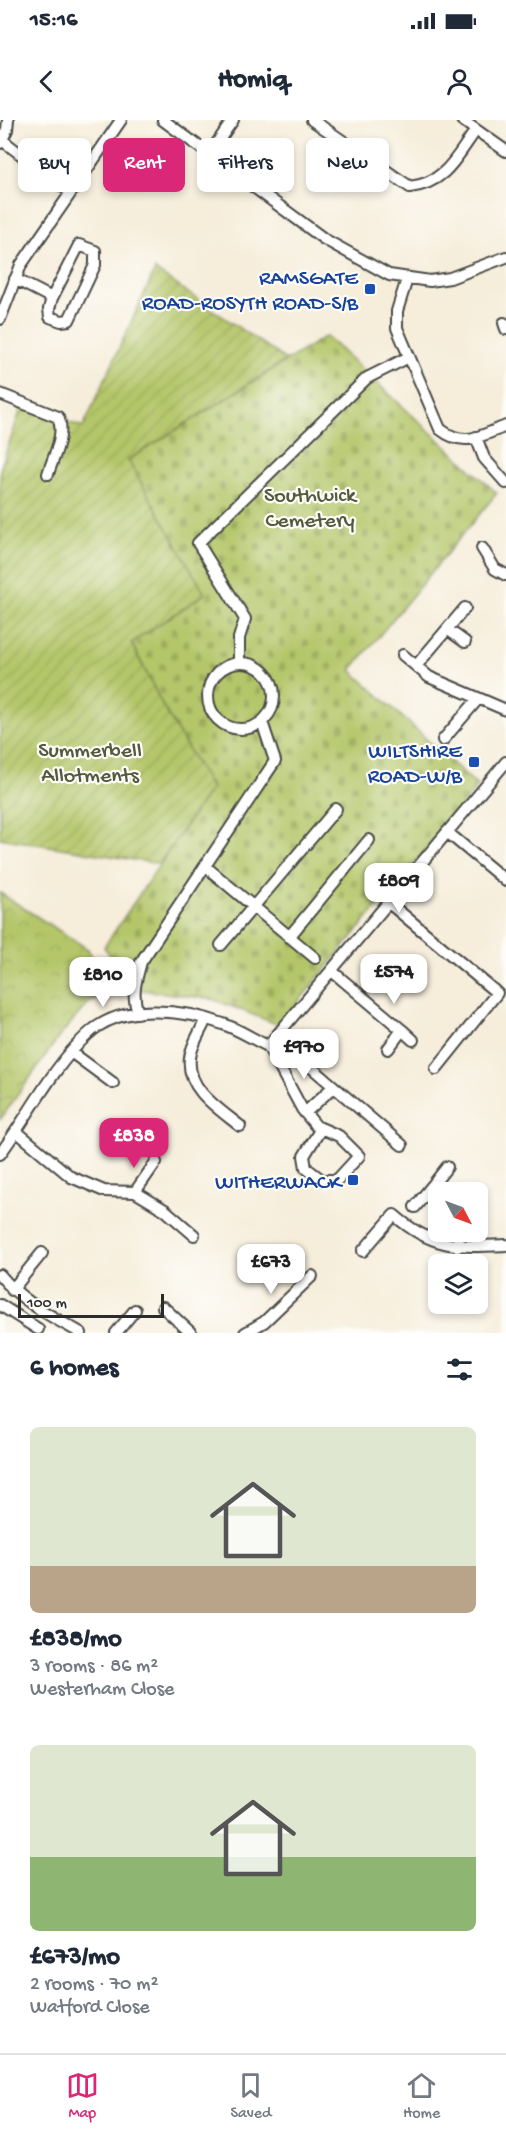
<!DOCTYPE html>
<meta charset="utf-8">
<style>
body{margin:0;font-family:"Gochi Hand",sans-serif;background:#f6f6f7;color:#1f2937;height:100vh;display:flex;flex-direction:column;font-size:22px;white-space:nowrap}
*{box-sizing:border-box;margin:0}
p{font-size:20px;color:#747a83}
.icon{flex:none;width:33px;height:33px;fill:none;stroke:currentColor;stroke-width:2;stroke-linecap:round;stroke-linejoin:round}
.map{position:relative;height:1213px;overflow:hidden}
.side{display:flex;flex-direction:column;background:#fff;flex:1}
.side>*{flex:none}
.guide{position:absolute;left:18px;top:18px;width:471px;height:54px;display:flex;gap:12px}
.needle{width:39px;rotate:131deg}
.buttons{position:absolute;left:428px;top:1062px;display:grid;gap:12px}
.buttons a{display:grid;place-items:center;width:60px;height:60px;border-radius:9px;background:#fff;box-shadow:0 3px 9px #0003;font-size:30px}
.scale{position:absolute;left:18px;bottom:15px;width:146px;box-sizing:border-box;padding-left:6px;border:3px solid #2b2b2b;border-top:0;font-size:16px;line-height:21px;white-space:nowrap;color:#2b2b2b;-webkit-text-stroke:4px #fdfcf7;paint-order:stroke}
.price{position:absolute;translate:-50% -51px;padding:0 14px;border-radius:12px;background:#fff;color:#222;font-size:20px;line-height:39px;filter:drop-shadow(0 2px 3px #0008)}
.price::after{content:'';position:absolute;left:50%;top:36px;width:18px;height:14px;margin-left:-9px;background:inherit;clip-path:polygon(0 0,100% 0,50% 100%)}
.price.selected{background:#db2777;color:#fff}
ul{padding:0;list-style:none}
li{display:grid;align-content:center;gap:12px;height:318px;padding:0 30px}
li span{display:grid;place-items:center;height:186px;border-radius:9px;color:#555}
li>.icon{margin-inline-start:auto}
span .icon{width:108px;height:108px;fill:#fffc;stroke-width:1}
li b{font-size:26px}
h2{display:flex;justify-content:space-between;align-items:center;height:72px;padding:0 30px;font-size:26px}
.chip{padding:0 21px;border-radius:9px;background:#fff;box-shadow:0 3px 9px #0003;font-size:21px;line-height:54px}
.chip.selected{background:#db2777;color:#fff}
.status{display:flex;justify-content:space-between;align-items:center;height:42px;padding:0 30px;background:#fff;direction:ltr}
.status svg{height:16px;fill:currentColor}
header{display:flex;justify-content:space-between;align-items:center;height:78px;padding:0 30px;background:#fff;font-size:27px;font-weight:700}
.menu{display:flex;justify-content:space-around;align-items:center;height:84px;border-top:2px solid #e0e1e3;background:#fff;font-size:16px;color:#747a83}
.menu a{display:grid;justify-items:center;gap:3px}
.menu .selected{color:#db2777}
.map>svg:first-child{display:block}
.cemetery{fill:url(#cemetery-stones);stroke:#70784a;stroke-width:1.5}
.park{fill:url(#park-crowns);stroke:#70784a;stroke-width:1.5}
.garden{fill:url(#garden-furrows);stroke:#70784a;stroke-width:1.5}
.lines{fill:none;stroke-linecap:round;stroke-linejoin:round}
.minor-casing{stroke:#494845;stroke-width:14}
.minor{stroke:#fff;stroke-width:10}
.transit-dot{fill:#1a4fb4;stroke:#fdfcf7;stroke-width:2}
.labels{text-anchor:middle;stroke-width:4.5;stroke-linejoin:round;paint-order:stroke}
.transit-label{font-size:22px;fill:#164399;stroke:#fdfcf7;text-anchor:end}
.park-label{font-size:22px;fill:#545a3e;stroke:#fdfcf7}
</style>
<div class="status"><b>15:16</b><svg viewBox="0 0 49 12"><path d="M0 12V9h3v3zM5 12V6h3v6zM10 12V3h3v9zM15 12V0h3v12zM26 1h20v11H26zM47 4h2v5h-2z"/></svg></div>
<header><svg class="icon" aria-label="back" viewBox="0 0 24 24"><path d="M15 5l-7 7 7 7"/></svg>Homiq<svg class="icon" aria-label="person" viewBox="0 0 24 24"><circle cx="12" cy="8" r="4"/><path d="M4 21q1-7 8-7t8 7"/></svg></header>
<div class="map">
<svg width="506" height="1213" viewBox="0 0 506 1213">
<defs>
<pattern id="cemetery-stones" width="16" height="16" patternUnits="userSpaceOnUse" patternTransform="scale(1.5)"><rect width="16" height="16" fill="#b4c669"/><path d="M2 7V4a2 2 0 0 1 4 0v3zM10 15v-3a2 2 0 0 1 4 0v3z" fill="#9baa5b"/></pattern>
<pattern id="park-crowns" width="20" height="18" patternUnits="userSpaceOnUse" patternTransform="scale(1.5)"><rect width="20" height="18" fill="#b4c669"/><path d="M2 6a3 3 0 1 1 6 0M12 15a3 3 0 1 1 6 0" fill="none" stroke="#9baa5b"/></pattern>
<pattern id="garden-furrows" width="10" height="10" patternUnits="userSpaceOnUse" patternTransform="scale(1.5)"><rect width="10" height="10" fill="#b4c669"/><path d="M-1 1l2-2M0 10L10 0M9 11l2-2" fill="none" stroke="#9baa5b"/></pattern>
</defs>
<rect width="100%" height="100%" fill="#fdfcf7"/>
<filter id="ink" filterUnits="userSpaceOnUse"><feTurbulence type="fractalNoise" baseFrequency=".0167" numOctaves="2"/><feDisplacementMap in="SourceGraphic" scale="12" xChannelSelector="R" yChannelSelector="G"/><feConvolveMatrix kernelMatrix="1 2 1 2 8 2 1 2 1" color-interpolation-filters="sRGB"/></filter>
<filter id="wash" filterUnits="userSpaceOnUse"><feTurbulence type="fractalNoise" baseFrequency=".008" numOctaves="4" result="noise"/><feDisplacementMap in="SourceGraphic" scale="24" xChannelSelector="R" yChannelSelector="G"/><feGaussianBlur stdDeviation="1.35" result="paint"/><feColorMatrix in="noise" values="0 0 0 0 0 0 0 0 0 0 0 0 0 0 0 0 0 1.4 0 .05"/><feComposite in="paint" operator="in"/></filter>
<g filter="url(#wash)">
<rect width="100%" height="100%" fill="#f6edda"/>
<!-- cemetery -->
<path class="cemetery" d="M326,216L497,373L351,550L478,666L279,905L212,879L134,869L104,827L211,668L165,590L131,522L204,473L128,340Z"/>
<!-- park -->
<path class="park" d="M0,773L88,829L101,854L114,869L90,881L59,917L0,1000Z"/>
<!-- garden -->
<path class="garden" d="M155,150L286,240L128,340L205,474L131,523L165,590L211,668L159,744L0,718V350L22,286L83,307Z"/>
</g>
<g filter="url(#ink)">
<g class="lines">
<!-- minor casing -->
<g class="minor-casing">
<path id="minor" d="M163,0L324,119L389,155L430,161L450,158L506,137
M312,0L410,67C446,63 456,37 476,10
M462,0L506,31
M2,20L70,72
M0,23L7,10L8,0
M210,33L233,0
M15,159L52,178L79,125L95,131V145L69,200L61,201L50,197L49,189L52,178
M407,159L397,191V208L440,309C464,328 480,316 506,306
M0,199L21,145L121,0
M504,203L506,209
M0,274L58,297C66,314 53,337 48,354
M476,317L484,338L506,363
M482,428L495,449L506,455
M447,509L465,522
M403,535L429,557L506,590
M239,543V518L245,499L198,423L367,258L409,237
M208 576a33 33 0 1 1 66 0a33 33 0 1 1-66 0Z
M416,546L465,488
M443,620L478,579
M447,712L506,761
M205,746L315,838
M389,783L497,873L436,949
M289,817L369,720
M221,825L336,689
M333,852L402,910L388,929
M138,893C131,874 136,860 141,842L275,641L262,602
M206,899C201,911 191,925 190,938C186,969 219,989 240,1006
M402,910L413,920
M268,926L506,642
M268,926L302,989L316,1006L339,1016L359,1036L337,1060H322L306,1048L304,1036L320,1010
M71,932L113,963
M304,941L402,1025
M305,993L333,967
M16,1011L71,1057L104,1071L135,1072L165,1090L194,1115
M0,1034C29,995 52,948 87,915C121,882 182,889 223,904C238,909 253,919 268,926
M432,1066L447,1047
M135,1072L156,1042
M415,1087L432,1066L441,1072
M458,1127L459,1112
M363,1131L394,1095C433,1129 457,1127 506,1125
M0,1155C22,1182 51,1196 81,1213
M12,1170L42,1133
M0,1185L38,1209
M163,1187L191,1213
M116,1213L135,1190
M245,1213L264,1202L312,1156"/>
</g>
<!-- minor -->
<use href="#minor" class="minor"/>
</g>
</g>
<!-- markers -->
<g class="transit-dot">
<rect x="364" y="163" width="12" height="12" rx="3"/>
<rect x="468" y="636" width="12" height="12" rx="3"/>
<rect x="347" y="1054" width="12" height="12" rx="3"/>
</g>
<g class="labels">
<!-- transit labels -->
<g class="transit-label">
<text x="358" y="164">RAMSGATE<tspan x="358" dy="25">ROAD-ROSYTH ROAD-S/B</tspan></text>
<text x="462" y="637">WILTSHIRE<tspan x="462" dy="25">ROAD-W/B</tspan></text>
<text x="341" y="1068">WITHERWACK</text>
</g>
<!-- park labels -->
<g class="park-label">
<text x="310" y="381">Southwick<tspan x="310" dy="25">Cemetery</tspan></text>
<text x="90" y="636">Summerbell<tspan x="90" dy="25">Allotments</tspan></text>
</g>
</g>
</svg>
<div class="buttons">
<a><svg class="needle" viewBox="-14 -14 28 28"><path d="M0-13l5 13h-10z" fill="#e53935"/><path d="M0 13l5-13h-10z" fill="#747a83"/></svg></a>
<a><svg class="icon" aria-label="layers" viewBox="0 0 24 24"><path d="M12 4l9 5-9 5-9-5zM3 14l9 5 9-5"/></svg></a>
</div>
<div class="scale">100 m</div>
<b class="price" style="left:399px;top:794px">£809</b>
<b class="price" style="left:394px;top:885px">£574</b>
<b class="price" style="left:103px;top:888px">£810</b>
<b class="price" style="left:304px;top:960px">£970</b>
<b class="price selected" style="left:134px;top:1049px">£838</b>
<b class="price" style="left:271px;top:1175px">£673</b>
<div class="guide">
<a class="chip">Buy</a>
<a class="chip selected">Rent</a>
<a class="chip">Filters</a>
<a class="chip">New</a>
</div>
</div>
<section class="side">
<h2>6 homes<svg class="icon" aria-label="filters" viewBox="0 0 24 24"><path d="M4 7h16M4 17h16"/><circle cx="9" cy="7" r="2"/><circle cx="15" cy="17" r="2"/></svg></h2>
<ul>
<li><span style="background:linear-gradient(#dfe7d0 75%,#b9a48a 0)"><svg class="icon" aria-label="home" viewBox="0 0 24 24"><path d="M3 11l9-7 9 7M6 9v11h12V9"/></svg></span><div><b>£838/mo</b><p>3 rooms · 86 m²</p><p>Westerham Close</p></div></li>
<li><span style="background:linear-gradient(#dfe7d0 60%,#8fb573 0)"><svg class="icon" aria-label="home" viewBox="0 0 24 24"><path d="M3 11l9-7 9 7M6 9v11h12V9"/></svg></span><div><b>£673/mo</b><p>2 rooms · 70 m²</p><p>Watford Close</p></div></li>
</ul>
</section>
<nav class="menu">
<a class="selected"><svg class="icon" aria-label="map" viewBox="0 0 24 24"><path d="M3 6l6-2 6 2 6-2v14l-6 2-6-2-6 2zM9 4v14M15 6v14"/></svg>Map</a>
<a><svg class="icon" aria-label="saved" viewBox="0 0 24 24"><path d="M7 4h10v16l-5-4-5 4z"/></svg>Saved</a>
<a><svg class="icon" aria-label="home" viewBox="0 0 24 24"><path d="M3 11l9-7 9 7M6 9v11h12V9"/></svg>Home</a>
</nav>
